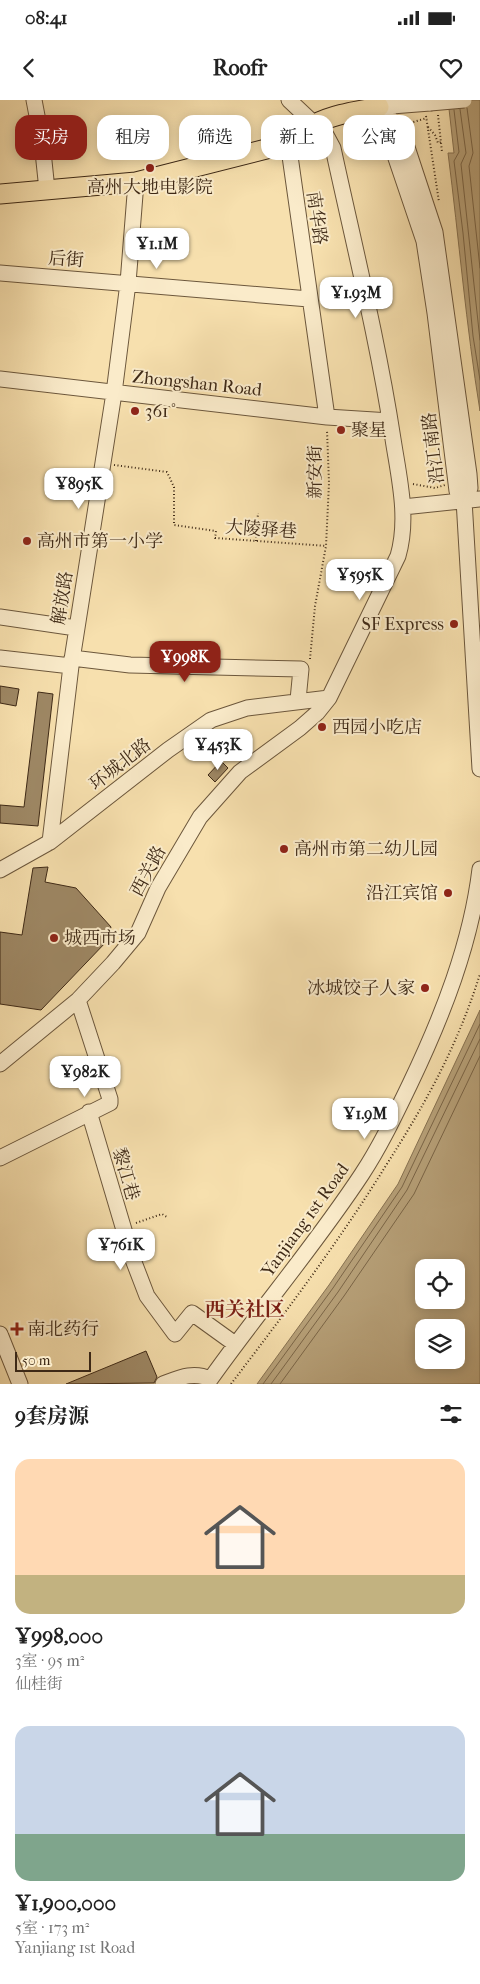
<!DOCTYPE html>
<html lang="zh">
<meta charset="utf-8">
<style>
body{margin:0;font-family:"IM FELL French Canon","Noto Serif SC",serif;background:#f2f2f2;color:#222;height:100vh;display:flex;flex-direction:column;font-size:19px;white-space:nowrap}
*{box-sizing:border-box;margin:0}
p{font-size:16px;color:#767676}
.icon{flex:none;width:28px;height:28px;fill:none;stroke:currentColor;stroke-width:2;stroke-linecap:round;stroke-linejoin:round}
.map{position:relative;height:1284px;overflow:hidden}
.details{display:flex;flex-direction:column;background:#fff;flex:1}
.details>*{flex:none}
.top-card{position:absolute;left:15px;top:15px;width:450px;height:45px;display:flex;gap:10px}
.tools{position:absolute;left:415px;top:1159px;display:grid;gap:10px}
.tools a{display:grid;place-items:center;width:50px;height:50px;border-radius:10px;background:#fff;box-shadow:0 2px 12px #0003;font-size:25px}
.scale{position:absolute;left:15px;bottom:12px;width:76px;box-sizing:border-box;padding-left:5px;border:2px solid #3e2916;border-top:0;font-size:14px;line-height:18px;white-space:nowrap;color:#3e2916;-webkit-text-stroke:4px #faebca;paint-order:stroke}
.price{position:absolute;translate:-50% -42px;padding:0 11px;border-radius:10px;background:#fff;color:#222;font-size:16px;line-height:32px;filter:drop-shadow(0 1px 2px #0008)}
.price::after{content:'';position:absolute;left:50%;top:30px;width:15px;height:11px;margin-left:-8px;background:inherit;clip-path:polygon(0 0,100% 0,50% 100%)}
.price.active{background:#8f2418;color:#fff}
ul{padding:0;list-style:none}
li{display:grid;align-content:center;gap:10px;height:265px;padding:0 15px}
li span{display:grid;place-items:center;height:155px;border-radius:15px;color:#555}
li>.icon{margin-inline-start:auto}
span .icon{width:90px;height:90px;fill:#fffc;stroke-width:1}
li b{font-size:21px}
h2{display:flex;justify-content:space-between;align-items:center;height:60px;padding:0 15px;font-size:21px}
.tag{padding:0 18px;border-radius:15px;background:#fff;box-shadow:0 2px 12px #0003;font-size:18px;line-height:45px}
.tag.active{background:#8f2418;color:#fff}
.status{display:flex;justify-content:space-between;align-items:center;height:35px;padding:0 25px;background:#fff;direction:ltr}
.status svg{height:14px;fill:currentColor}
header{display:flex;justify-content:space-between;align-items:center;height:65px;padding:0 15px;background:#fff;font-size:22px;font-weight:700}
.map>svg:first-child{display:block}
.water{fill:#b8a27a;stroke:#877252;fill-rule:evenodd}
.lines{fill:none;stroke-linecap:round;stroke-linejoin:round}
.shore{stroke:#7b6648;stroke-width:1}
.building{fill:#9e8865;stroke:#3e2916}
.minor-casing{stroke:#6c573c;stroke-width:17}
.major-casing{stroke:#3e2916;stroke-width:21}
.path{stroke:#3e2916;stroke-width:2;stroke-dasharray:1 2.5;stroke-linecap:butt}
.minor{stroke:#faebca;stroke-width:15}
.major{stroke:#f7e0ae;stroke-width:19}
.minor-bridge-casing{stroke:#6c573c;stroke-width:17;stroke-linecap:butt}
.minor-bridge{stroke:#faebca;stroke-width:15}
.poi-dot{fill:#8f2418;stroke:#faebca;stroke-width:2}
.labels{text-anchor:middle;stroke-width:4;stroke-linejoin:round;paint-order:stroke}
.poi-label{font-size:18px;fill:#3e2916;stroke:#faebca;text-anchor:start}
.street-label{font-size:18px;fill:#3e2916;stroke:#faebca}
.quarter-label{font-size:20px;font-weight:bold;fill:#7a1f14;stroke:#faebca}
</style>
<div class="status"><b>08:41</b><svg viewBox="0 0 49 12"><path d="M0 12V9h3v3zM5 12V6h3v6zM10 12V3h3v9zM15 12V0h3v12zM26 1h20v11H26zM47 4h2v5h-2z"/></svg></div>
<header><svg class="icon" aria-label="back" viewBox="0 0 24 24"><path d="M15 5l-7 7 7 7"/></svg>Roofr<svg class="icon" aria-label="heart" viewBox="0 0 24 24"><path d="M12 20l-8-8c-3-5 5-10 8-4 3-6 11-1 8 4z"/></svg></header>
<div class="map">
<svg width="480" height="1284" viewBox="0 0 480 1284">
<rect width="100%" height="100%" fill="#f7e0ae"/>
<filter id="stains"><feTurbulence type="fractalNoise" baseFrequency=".004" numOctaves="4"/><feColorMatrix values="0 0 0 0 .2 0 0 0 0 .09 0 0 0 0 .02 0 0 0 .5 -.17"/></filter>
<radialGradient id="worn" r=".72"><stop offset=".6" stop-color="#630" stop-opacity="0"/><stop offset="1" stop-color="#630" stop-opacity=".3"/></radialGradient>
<!-- water -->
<path class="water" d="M448,0H480V311C466,225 459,139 448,53H454Z
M480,910V1284H257L329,1185L398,1084ZM424,1168H456V1200H424ZM424,1228H456V1260H424Z"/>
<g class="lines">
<!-- shore -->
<path class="shore" d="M467,8L473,53L469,66L480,168
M460,9L466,53L461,64L480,240
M454,10L459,52L454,61L463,133L473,236L480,280
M263,1284L333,1188L402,1087L480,924
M271,1284L338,1192L407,1090L480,939
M280,1284L344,1196L414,1094L480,956"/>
</g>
<!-- building -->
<path class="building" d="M0,586L19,589L16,606L0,603Z
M38,592L53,594L38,726L0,723V705L24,707Z
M221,661L228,668L215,682L208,675Z
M48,767L45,782L76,788L111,827L107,841L41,910L0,904V832L22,835L33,768Z
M146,1251L157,1277L154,1283L66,1284Z"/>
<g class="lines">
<!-- minor casing -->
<g class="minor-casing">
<path id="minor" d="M34,0L42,42L47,90
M379,7L399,28L403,35L435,132L469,374L470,388L464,400L480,669
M379,7L430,3
M380,11L424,141L435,213L457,391L464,400
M288,42L327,317
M0,173L309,199
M0,279L327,317L390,321
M403,407L480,399
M0,517L76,528
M0,558L71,566
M72,558L130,565L301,569L298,600
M50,742L71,566L114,293L128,183L136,82
M0,770L50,742L168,650L211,620L247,608L329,598
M0,964L78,900L113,863L138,833L158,788L200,717L240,672L300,628L317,613L329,598L398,456C409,418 399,378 393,339C378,241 354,145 333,48L326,35L289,0
M89,1012L132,1157L147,1196L175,1234L192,1213L235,1244
M0,1058L110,1003V999L78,900
M0,1234L20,1284
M163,1284C179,1278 193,1271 210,1279
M207,1284C257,1213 314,1147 362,1074C381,1045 395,1015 410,984C442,917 471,844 480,769"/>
</g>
<!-- major casing -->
<g class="major-casing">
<path id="major" d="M0,94L136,82L278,46C292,41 302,31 315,24C334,14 358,11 379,7"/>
</g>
<!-- path -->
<path class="path" d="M438,15L442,52
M426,16L439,102
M410,23L427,18
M428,27L435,35L438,43L441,42
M114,365L167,372L174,387V425L216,431L215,438L326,446
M413,384L435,388L445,385
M256,441L258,413
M310,559L315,506L326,446L329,383L327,330
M136,1123L162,1114L167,1117
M231,1284C285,1213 338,1143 385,1067C426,1003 457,947 480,874"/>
<!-- minor -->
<use href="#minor" class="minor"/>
<!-- major -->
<use href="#major" class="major"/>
<!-- minor-bridge casing -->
<g class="minor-bridge-casing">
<path id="minor-bridge" d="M430,3L464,0"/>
</g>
<!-- minor-bridge -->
<use href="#minor-bridge" class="minor-bridge"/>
</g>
<!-- markers -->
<g class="poi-dot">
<circle cx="150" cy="68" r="5"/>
<circle cx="135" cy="311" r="5"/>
<circle cx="341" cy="330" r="5"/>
<circle cx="27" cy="441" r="5"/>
<circle cx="454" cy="524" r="5"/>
<circle cx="322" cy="627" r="5"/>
<circle cx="284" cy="749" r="5"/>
<circle cx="448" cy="793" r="5"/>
<circle cx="54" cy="838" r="5"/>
<circle cx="425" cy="888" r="5"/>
<path d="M14.5 1221.5h5v5h5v5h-5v5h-5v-5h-5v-5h5z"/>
</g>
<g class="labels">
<!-- poi labels -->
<g class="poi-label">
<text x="150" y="93" text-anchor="middle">高州大地电影院</text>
<text x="145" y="317">361˚</text>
<text x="351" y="336">聚星</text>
<text x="37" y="447">高州市第一小学</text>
<text x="444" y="530" text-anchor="end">SF Express</text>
<text x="332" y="633">西园小吃店</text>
<text x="294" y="755">高州市第二幼儿园</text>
<text x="438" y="799" text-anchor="end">沿江宾馆</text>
<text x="64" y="844">城西市场</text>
<text x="415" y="894" text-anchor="end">冰城饺子人家</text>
<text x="27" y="1235">南北药行</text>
</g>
<!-- street labels -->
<g class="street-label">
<text transform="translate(317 118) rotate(82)" y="6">南华路</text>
<text transform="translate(66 159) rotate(4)" y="6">后街</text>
<text transform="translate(197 283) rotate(6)" y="6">Zhongshan Road</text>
<text transform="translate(433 348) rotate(-97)" y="6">沿江南路</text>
<text transform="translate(315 372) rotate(-90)" y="6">新安街</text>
<text transform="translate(261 429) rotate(4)" y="6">大陵驿巷</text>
<text transform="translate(62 498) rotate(-81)" y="6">解放路</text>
<text transform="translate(120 664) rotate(-38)" y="6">环城北路</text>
<text transform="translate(148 771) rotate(-62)" y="6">西关路</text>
<text transform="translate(126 1074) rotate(74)" y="6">黎江巷</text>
<text transform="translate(305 1120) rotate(-54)" y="6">Yanjiang 1st Road</text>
</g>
<!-- quarter labels -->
<g class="quarter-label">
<text x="245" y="1216">西关社区</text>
</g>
</g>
<rect width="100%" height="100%" filter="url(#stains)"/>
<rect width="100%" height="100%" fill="url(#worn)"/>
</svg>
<div class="tools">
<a><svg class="icon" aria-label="locate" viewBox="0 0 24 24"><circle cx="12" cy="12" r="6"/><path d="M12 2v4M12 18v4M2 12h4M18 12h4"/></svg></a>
<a><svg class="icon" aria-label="layers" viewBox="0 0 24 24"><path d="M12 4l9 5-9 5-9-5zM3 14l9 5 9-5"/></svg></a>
</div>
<div class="scale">50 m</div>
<b class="price" style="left:157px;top:170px">¥1.1M</b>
<b class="price" style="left:356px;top:219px">¥1.93M</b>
<b class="price" style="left:79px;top:410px">¥895K</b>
<b class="price" style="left:360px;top:501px">¥595K</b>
<b class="price active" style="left:185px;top:583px">¥998K</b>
<b class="price" style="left:218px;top:671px">¥453K</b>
<b class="price" style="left:85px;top:998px">¥982K</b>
<b class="price" style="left:365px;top:1040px">¥1.9M</b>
<b class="price" style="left:121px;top:1171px">¥761K</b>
<div class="top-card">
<a class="tag active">买房</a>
<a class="tag">租房</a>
<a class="tag">筛选</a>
<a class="tag">新上</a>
<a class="tag">公寓</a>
</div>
</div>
<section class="details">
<h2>9套房源<svg class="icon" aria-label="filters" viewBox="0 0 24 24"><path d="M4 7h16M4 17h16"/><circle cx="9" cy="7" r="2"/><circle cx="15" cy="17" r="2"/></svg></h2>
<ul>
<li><span style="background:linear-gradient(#ffd9b3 75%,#c2b280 0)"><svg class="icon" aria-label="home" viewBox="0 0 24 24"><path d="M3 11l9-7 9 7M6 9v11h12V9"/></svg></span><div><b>¥998,000</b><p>3室 · 95 m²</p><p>仙桂街</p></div></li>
<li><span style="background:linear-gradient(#c9d6e8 70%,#7fa58c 0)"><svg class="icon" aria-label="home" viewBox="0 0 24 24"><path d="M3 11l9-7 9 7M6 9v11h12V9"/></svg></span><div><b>¥1,900,000</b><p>5室 · 173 m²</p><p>Yanjiang 1st Road</p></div></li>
</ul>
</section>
